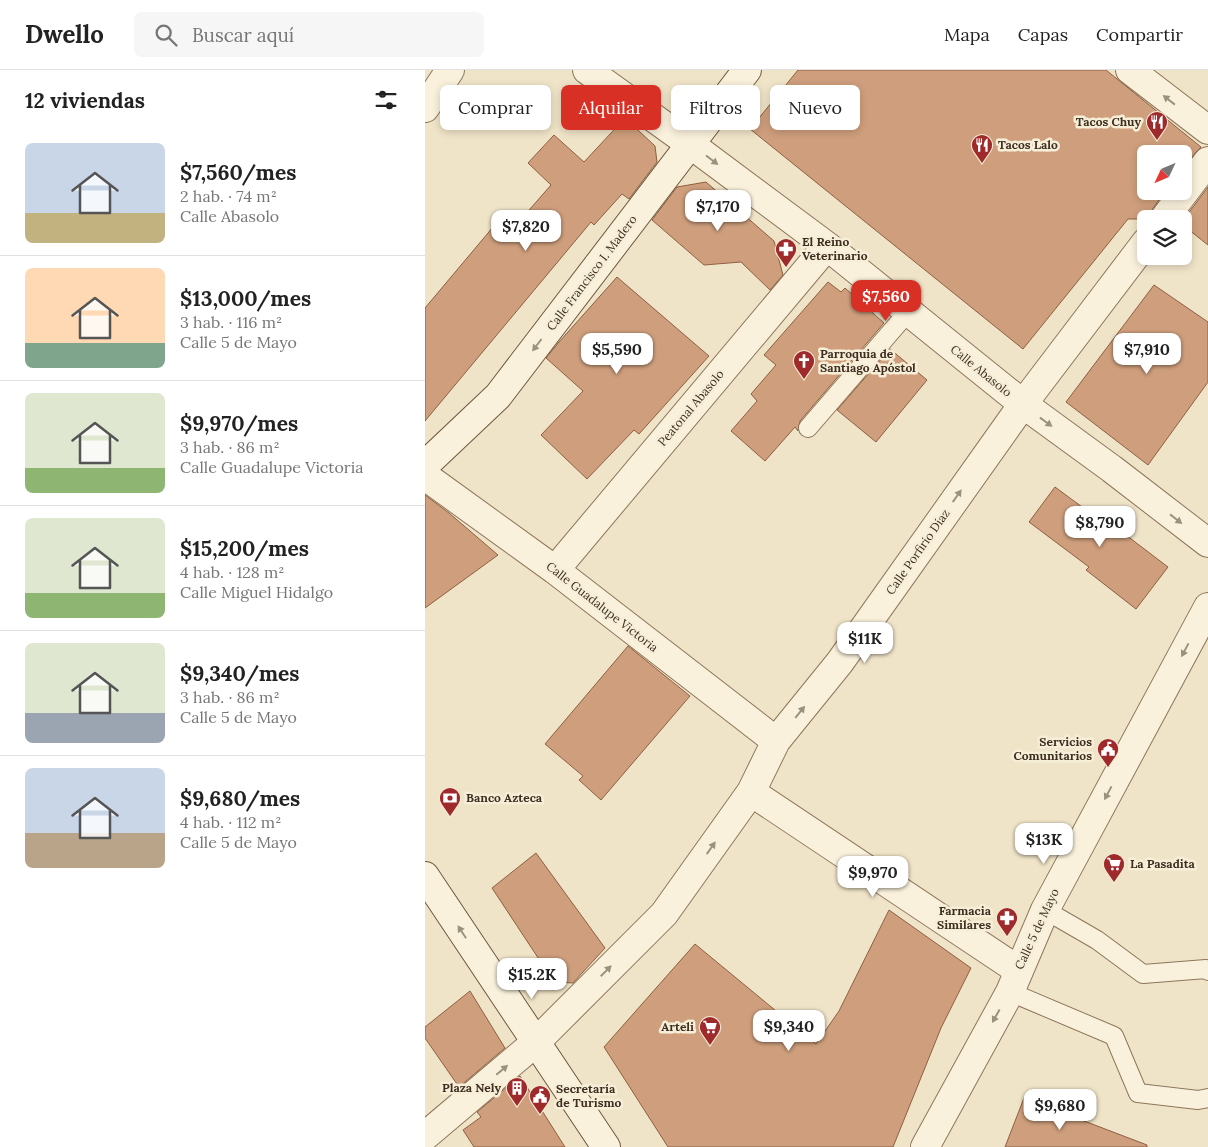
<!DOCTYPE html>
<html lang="es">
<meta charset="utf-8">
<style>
body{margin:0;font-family:Lora,serif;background:#f6f6f6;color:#222;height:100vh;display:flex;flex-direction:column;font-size:19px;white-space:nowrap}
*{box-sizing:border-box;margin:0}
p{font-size:16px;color:#767676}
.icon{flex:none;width:28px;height:28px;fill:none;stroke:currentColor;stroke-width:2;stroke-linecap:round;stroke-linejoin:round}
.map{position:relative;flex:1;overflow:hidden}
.panel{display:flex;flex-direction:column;background:#fff;width:425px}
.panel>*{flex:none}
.banner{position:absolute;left:15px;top:15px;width:475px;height:45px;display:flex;gap:10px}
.needle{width:32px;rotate:226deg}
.tools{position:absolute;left:712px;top:75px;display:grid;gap:10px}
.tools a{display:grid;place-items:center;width:55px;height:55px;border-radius:8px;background:#fff;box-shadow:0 2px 8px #0003;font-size:25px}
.price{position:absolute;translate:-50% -42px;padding:0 11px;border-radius:10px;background:#fff;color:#222;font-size:16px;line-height:32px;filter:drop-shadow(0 1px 2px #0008)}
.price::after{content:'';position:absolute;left:50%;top:30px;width:15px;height:11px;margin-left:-8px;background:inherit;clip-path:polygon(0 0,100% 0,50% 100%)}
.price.on{background:#d93025;color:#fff}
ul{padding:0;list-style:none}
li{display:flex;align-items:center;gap:15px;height:125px;padding:0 25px}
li+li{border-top:1px solid #e0e0e0}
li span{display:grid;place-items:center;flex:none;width:140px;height:100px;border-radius:8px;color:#555}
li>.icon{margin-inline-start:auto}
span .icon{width:60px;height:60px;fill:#fffc;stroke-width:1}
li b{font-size:21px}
h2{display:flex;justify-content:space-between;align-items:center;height:60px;padding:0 25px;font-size:21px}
.chip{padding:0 18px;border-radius:8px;background:#fff;box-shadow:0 2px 8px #0003;font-size:18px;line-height:45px}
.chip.on{background:#d93025;color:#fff}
header{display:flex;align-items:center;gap:30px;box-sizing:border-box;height:70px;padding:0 25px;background:#fff;border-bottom:1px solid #e0e0e0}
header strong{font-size:24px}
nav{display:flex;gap:28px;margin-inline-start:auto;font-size:18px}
.search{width:350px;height:45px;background:#f6f6f6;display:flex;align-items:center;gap:12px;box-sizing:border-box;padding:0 18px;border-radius:8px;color:#767676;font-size:19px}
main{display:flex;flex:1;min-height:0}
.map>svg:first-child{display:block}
.building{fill:#cf9f7d;stroke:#8d5f41}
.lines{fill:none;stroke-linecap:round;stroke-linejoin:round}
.lane-casing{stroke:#8d765c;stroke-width:20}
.street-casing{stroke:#8d765c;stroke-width:30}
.secondary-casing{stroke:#6f573f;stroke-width:30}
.lane{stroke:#faf1dc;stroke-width:18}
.street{stroke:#faf1dc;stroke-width:28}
.secondary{stroke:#faf1dc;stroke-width:28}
.oneway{fill:#9c907e}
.labels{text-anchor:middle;stroke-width:5;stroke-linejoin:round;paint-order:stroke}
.poi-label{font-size:12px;font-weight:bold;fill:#3d2e20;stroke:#f7eed8;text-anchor:start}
.street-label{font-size:12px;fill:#3d2e20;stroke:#f7eed8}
</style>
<header>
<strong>Dwello</strong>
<div class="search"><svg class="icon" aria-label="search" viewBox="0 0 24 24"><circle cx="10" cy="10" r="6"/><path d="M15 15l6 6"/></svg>Buscar aquí</div>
<nav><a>Mapa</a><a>Capas</a><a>Compartir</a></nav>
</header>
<main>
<section class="panel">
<h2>12 viviendas<svg class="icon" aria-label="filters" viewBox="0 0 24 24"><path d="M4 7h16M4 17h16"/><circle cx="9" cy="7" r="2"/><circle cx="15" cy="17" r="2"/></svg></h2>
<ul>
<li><span style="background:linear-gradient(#c9d6e8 70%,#c2b280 0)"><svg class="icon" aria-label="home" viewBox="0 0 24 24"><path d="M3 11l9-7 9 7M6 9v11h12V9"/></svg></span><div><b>$7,560/mes</b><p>2 hab. · 74 m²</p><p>Calle Abasolo</p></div></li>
<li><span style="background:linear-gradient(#ffd9b3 75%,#7fa58c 0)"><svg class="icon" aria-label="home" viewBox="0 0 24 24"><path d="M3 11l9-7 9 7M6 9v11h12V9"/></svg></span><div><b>$13,000/mes</b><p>3 hab. · 116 m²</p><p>Calle 5 de Mayo</p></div></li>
<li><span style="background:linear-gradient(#dfe7d0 75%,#8fb573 0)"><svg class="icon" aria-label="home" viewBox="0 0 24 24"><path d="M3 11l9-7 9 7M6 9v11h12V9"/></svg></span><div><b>$9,970/mes</b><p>3 hab. · 86 m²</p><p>Calle Guadalupe Victoria</p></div></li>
<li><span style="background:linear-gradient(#dfe7d0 75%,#8fb573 0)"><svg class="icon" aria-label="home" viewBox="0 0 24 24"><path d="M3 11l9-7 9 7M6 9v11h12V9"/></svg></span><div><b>$15,200/mes</b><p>4 hab. · 128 m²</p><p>Calle Miguel Hidalgo</p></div></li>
<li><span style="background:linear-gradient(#dfe7d0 70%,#9aa5b1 0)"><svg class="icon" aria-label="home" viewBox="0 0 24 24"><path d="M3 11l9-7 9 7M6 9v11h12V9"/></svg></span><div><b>$9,340/mes</b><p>3 hab. · 86 m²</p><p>Calle 5 de Mayo</p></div></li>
<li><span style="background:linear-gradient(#c9d6e8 65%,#b9a48a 0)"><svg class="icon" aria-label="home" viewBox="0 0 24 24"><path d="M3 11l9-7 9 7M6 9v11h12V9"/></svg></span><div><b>$9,680/mes</b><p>4 hab. · 112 m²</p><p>Calle 5 de Mayo</p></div></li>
</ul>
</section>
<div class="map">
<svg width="783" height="1077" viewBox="0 0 783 1077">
<rect width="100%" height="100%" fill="#f0e4c8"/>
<!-- building -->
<path class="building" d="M373,0H681L776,77L771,82L759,97V84H721V121H740L727,140L724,149H703L598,279L325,59Z
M200,48L230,76L232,92L204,129L197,124L169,155L166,152L0,351V238L79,144L91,155L126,115L103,93L129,65L159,92Z
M281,112L349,171L358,205L345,220L316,192L279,195L227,150L252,117Z
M783,117V175L759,156V149Z
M192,207L284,286L214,364L209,360L162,409L116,365L158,321L121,288L134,272Z
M403,212L416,222L420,218L459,253L375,351L373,361L370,357L340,391L306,361L332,331L326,324L351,295L339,285Z
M729,215L783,252V312L723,395L641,332Z
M465,279L502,310L451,372L412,340Z
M630,417L691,462L693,459L743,497L711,539L661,500L664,497L604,452Z
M0,425L24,443L73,485L0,538Z
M203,576L265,626L176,730L154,710L158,706L120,674Z
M111,783L180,878L148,913L129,912L67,818Z
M464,840L546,898L516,958L468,1077H243L179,977L270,874L391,974L414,941Z
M45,921L80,978L34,1017L0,968V957Z
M95,1006L140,1077H49L38,1060L56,1047L52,1042Z
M599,1028L722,1075V1077H580Z"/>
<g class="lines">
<!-- lane casing -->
<g class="lane-casing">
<path id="lane" d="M383,358L483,242
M620,840L672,870L718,904L781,899L783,901
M585,922L689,966L713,1023L773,1030L783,1028"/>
</g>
<!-- street casing -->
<g class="street-casing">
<path id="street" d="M162,0L265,74L402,176L598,334L687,399L783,473
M705,0L783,60
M0,38L25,0
M739,149L783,91
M0,406L130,500L351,671
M130,500L402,176
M326,722L593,900
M0,1066L110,973L239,844L326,722L351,671L415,592L598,334L721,172
M500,1077L585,922L620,840L783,537"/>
</g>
<!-- secondary casing -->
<g class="secondary-casing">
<path id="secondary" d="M0,395L73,326L322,0
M0,806L181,1077"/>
</g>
<!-- lane -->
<use href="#lane" class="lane"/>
<!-- street -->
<use href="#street" class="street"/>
<!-- secondary -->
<use href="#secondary" class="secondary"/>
</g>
<!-- one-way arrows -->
<defs><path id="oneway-solid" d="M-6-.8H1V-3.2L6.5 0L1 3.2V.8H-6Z" transform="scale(1.25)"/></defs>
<g class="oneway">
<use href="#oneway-solid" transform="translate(744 30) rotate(-142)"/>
<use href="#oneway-solid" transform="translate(287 90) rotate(37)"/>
<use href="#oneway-solid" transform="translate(112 275) rotate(127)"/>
<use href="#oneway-solid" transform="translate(621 352) rotate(36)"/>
<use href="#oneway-solid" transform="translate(532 426) rotate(-55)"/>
<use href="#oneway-solid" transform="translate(751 449) rotate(38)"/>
<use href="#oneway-solid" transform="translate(760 580) rotate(118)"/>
<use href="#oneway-solid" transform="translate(375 642) rotate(-51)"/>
<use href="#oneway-solid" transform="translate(683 723) rotate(118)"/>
<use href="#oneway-solid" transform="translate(286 778) rotate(-55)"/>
<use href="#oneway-solid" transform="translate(37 862) rotate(-123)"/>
<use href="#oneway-solid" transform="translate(181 901) rotate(-45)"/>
<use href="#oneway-solid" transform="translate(571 946) rotate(119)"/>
<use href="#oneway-solid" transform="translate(77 1000) rotate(-40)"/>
</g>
<!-- icons -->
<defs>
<g id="restaurant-pin" transform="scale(1.125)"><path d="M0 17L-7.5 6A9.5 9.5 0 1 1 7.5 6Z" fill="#9e2a2b" stroke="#f7eed8"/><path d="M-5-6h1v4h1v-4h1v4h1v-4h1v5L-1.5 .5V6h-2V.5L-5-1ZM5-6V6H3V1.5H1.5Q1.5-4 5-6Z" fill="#fff"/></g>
<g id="pharmacy-pin" transform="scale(1.125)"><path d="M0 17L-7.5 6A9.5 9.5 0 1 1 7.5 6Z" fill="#9e2a2b" stroke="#f7eed8"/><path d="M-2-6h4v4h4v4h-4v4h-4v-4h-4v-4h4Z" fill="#fff"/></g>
<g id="church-pin" transform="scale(1.125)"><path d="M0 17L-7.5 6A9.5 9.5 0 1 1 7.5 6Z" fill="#9e2a2b" stroke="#f7eed8"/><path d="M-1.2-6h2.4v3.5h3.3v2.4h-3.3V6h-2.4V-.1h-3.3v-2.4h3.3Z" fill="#fff"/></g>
<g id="civic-pin" transform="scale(1.125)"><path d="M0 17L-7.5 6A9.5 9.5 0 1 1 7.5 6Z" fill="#9e2a2b" stroke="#f7eed8"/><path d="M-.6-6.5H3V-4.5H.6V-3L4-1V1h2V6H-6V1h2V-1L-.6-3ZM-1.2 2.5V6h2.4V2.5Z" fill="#fff"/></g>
<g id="bank-pin" transform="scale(1.125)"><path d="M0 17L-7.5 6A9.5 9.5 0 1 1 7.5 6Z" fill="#9e2a2b" stroke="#f7eed8"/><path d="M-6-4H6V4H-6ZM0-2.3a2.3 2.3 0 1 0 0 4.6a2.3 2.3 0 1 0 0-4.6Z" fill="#fff"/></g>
<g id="supermarket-pin" transform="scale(1.125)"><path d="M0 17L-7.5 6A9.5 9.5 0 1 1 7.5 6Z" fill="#9e2a2b" stroke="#f7eed8"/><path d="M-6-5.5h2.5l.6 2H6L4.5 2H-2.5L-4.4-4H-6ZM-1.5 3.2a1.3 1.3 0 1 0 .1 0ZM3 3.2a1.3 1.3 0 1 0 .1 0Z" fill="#fff"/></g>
<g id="building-pin" transform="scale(1.125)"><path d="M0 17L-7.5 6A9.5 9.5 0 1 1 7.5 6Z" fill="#9e2a2b" stroke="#f7eed8"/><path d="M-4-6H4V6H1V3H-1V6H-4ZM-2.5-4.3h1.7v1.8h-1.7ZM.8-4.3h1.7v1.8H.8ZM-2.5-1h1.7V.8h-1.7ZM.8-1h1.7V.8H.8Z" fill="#fff"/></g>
</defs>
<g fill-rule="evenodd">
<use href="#restaurant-pin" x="732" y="52"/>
<use href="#restaurant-pin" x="557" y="75"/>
<use href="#pharmacy-pin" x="361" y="179"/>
<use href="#church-pin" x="379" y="291"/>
<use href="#civic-pin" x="683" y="679"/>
<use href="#bank-pin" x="25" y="728"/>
<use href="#supermarket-pin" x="689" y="794"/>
<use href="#pharmacy-pin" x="582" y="848"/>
<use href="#supermarket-pin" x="285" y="957"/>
<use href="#building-pin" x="92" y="1018"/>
<use href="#civic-pin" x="115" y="1026"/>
</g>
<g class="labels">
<!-- poi labels -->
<g class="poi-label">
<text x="716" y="56" text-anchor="end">Tacos Chuy</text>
<text x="573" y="79">Tacos Lalo</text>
<text x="377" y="176">El Reino<tspan x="377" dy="14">Veterinario</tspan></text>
<text x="395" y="288">Parroquia de<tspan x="395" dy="14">Santiago Apóstol</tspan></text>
<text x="667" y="676" text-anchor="end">Servicios<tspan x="667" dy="14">Comunitarios</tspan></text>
<text x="41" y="732">Banco Azteca</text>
<text x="705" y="798">La Pasadita</text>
<text x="566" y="845" text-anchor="end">Farmacia<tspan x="566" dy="14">Similares</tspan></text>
<text x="269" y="961" text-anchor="end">Arteli</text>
<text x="76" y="1022" text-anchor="end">Plaza Nely</text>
<text x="131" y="1023">Secretaría<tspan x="131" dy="14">de Turismo</tspan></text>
</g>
<!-- street labels -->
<g class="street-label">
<text transform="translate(167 203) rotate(-53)" y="4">Calle Francisco I. Madero</text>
<text transform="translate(556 301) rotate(39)" y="4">Calle Abasolo</text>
<text transform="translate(266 338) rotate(-50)" y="4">Peatonal Abasolo</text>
<text transform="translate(493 482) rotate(-55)" y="4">Calle Porfirio Díaz</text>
<text transform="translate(177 537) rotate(38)" y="4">Calle Guadalupe Victoria</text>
<text transform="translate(612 859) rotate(-65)" y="4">Calle 5 de Mayo</text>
</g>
</g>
</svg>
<div class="tools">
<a><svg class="needle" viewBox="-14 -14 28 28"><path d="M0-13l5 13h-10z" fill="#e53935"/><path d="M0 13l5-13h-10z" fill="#767676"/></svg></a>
<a><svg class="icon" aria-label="layers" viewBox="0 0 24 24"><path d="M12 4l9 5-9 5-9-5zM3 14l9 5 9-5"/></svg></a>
</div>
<b class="price" style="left:293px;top:162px">$7,170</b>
<b class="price" style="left:101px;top:182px">$7,820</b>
<b class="price on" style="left:461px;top:252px">$7,560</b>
<b class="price" style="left:192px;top:305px">$5,590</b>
<b class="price" style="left:722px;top:305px">$7,910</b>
<b class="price" style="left:675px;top:478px">$8,790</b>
<b class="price" style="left:440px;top:594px">$11K</b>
<b class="price" style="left:619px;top:795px">$13K</b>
<b class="price" style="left:448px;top:828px">$9,970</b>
<b class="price" style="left:107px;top:930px">$15.2K</b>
<b class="price" style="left:364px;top:982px">$9,340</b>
<b class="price" style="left:635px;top:1061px">$9,680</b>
<div class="banner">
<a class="chip">Comprar</a>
<a class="chip on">Alquilar</a>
<a class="chip">Filtros</a>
<a class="chip">Nuevo</a>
</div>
</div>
</main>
